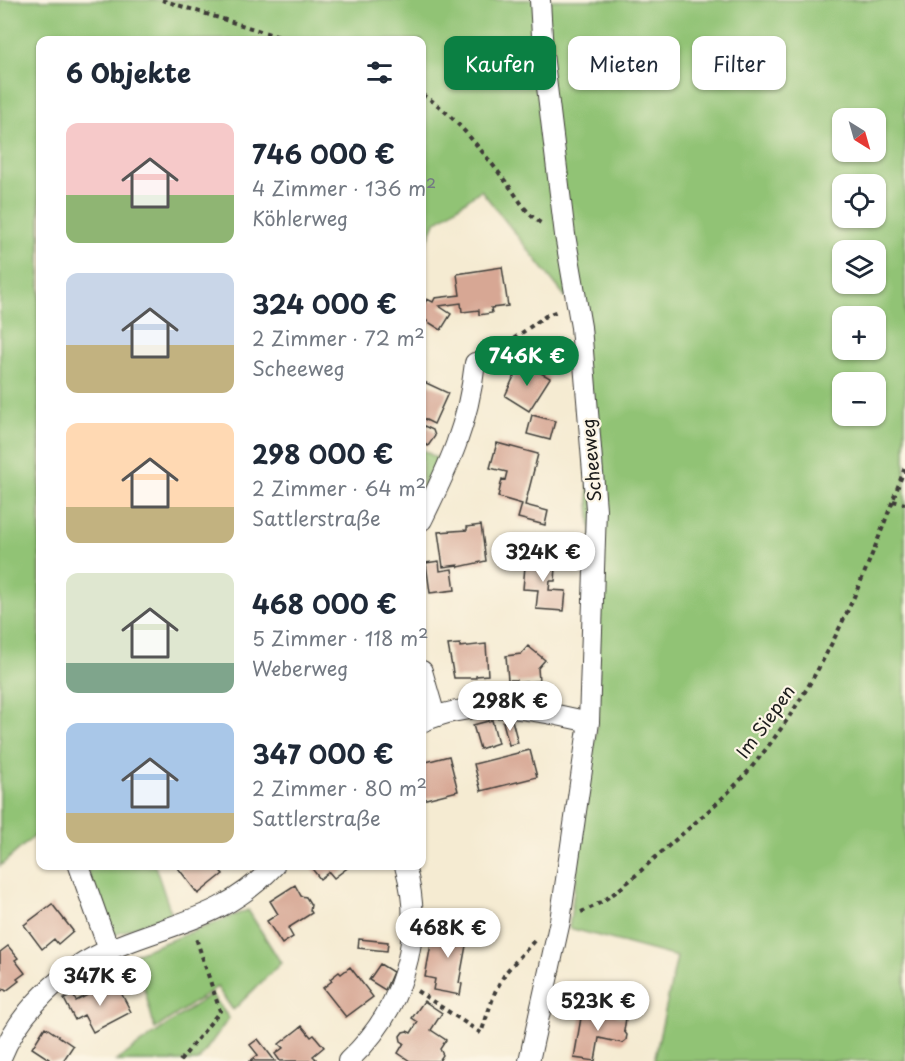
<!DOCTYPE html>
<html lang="de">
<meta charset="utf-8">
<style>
body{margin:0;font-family:"Playpen Sans",sans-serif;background:#f6f6f7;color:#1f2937;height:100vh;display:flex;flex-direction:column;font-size:22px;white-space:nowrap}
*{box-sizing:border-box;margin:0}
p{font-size:20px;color:#747a83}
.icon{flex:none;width:33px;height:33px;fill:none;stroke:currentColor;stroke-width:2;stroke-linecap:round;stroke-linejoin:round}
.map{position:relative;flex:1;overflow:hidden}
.drawer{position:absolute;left:36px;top:36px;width:390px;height:834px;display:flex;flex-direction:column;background:#fff;border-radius:12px;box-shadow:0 2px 4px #0004}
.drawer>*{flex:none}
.top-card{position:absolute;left:444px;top:36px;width:370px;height:54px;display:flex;gap:12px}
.needle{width:39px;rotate:143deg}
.controls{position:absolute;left:832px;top:108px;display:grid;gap:12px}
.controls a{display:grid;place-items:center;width:54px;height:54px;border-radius:12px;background:#fff;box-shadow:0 2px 4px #0004;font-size:30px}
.price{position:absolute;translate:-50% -51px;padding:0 14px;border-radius:21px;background:#fff;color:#222;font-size:20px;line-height:39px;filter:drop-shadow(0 2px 3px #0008)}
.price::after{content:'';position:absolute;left:50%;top:36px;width:18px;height:14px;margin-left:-9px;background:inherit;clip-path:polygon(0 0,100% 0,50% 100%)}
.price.current{background:#0b8043;color:#fff}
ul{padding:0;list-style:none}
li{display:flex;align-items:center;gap:18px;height:150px;padding:0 30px}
li span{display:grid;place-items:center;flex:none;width:168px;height:120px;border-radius:12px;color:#555}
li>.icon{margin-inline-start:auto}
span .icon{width:72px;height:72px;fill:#fffc;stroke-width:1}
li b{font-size:26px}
h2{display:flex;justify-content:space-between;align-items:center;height:72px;padding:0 30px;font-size:26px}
.chip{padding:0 21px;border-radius:12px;background:#fff;box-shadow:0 2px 4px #0004;font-size:21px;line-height:54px}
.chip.current{background:#0b8043;color:#fff}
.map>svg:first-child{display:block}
.green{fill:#91c374;stroke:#567048;stroke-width:1.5;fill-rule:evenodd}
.building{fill:#d7a794}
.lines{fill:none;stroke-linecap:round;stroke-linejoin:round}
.minor-casing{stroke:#3d3b37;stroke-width:22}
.path{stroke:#3d3b37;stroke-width:4;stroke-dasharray:4.5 4.5;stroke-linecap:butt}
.minor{stroke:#fff;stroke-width:20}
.labels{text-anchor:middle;stroke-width:4.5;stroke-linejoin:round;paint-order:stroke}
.street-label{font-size:18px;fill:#1c1c1c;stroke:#fcf5e5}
</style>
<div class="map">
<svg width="905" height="1061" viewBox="0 0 905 1061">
<rect width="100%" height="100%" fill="#fcf5e5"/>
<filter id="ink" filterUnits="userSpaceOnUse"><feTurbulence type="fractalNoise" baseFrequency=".0167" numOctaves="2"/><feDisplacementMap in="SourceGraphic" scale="12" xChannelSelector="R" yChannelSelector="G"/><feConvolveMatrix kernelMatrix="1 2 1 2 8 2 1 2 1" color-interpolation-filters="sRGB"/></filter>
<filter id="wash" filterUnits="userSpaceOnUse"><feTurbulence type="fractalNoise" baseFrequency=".008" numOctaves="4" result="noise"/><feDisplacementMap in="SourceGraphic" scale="24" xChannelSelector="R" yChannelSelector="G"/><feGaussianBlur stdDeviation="1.35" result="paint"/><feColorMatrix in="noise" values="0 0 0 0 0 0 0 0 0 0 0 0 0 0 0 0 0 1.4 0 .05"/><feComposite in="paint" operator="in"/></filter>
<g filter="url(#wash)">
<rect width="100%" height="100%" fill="#f5ebd2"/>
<!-- green -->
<path class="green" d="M0,0H905V1061H654L677,957L569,928L597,724V615L575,309L481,190L435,223L422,253V40H40V831L0,866ZM843,118H876V152H843ZM843,184H876V218H843ZM843,250H876V284H843ZM843,316H876V350H843ZM843,382H876V416H843Z
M422,449L441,461L422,498Z
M86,866H155L171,913L112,936Z
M248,910L281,963L233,1010L217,987L155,1029L135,954Z
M211,994L229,1018L198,1061H116Z"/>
<g id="blocks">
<!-- building -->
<path class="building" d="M502,267L508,306L491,308L492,313L479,315V310L462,312L461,303L439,306L451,314L441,330L422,318V301L425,303L427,299L433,302L435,298L460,295L457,274Z
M525,364L550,378L529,411L505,396L516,372L518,374Z
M422,381L448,393L434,424L422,418Z
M532,415L555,421L550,440L527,434Z
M422,425L433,430L435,436L428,446L422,442Z
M497,443L538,454L525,505L548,511L545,525L518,518L522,504L498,497L502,479L505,480L507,472L490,468Z
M481,525L486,561L459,567L458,565L443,567L438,532L467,530V527Z
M526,555L552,557L551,567H556L555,581H550L549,590L566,591L564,611L536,609L538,590L523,589Z
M439,561L440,571L452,569L455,590L430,593L426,563Z
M460,644V647L486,644L488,675L476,676V678H454L448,645Z
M528,646L545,660L538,668L539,681L517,683L516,680H508L506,656L521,654Z
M492,720L498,743L480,749L473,725Z
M512,720L518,743L509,745L503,722Z
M530,750L537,777L481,791L474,764Z
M449,756L458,791L422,800V763Z
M181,866H216L223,874L198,894L178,868Z
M310,866H350L334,878L329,872L320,879Z
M295,885L301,896L306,897L311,905L310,910L312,913L288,928L293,937L282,944L267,921L278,914L270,901Z
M52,904L73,931L58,944L54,939L42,949L24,925Z
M446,924L473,929L471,940H467L459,983L462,984L460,995L433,990L435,979L425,977L433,933L444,935Z
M359,939L388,942L387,951L358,948Z
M8,946L18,958L15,960L25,973L17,979L19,981L6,991L4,989L0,992V952Z
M380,964L393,972L385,990L369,980Z
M128,965L135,988L126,991L118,967Z
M350,967L373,997L346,1017L323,988L332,981L330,979L339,972L341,974Z
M115,981L131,1012L93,1032L84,1015L75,1020L64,999L73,995L76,1001Z
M424,1001L442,1013L431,1030L446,1040L440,1049L443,1055L439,1061H410L398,1053L404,1043L401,1041L400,1036L403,1032L407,1031L411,1033L418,1022L412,1018Z
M596,1008L614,1011L617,1016L626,1018L624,1031L627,1035L626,1040L622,1043L599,1038L595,1061L574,1058L582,1012L595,1015Z
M302,1026L311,1037L314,1035L324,1047L313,1056L316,1059L313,1061H280L275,1054L283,1048L279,1044Z
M45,1027L73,1046L63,1061H48L49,1059L32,1048Z
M258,1039L275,1061H250L258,1055L250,1045Z"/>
</g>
</g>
<g filter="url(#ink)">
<use href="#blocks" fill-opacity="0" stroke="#3d3b37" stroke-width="1.5"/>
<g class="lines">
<!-- minor casing -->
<g class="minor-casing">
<path id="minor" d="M422,520C449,465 468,426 475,363
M422,671L435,716
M422,722C477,697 532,709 589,722
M79,866L109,950
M0,1060C19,1011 63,969 111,949C174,922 224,919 274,866
M348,1061C402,1011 426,937 405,866
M529,1061L560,921L589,722L596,509L581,327L565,235L543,54L540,0"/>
</g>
<!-- path -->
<path class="path" d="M162,0L289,40
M422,95C450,108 490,161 509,186C519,199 528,217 543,224
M492,354L547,315L558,311
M893,501L905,504
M581,912C613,900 638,872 664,850C691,826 720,802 744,776C821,688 866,576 905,467
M417,991L481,1033L495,992L506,972L534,941
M180,1061L220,1011L196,938"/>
<!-- minor -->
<use href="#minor" class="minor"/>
</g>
</g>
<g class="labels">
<!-- street labels -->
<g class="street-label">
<text transform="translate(592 460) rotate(-95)" y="6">Scheeweg</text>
<text transform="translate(766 722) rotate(-54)" y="6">Im Siepen</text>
</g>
</g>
</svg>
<div class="controls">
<a><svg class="needle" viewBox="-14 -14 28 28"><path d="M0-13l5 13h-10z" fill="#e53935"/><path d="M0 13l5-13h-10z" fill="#747a83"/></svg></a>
<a><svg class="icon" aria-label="locate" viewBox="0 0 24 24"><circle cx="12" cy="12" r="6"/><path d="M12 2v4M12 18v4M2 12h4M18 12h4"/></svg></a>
<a><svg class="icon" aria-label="layers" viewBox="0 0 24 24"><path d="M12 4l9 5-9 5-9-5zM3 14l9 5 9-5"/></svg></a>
<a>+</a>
<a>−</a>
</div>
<b class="price current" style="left:527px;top:387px">746K €</b>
<b class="price" style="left:543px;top:583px">324K €</b>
<b class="price" style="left:510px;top:732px">298K €</b>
<b class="price" style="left:448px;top:959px">468K €</b>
<b class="price" style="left:100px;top:1007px">347K €</b>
<b class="price" style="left:598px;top:1032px">523K €</b>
<div class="top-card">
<a class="chip current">Kaufen</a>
<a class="chip">Mieten</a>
<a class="chip">Filter</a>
</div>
<section class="drawer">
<h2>6 Objekte<svg class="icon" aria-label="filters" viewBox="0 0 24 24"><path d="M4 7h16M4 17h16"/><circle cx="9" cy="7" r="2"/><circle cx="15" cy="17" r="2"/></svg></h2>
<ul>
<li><span style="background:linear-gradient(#f6c9c9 60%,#8fb573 0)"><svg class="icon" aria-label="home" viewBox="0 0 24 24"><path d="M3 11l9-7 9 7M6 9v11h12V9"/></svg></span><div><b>746 000 €</b><p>4 Zimmer · 136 m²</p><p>Köhlerweg</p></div></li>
<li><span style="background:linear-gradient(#c9d6e8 60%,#c2b280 0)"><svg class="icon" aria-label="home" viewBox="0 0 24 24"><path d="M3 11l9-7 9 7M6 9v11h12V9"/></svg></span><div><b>324 000 €</b><p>2 Zimmer · 72 m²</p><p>Scheeweg</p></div></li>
<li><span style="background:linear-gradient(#ffd9b3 70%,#c2b280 0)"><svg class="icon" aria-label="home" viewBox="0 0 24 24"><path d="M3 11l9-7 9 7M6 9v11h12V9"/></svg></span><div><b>298 000 €</b><p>2 Zimmer · 64 m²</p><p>Sattlerstraße</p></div></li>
<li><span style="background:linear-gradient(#dfe7d0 75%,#7fa58c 0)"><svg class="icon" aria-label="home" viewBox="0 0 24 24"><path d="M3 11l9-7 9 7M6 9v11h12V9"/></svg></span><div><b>468 000 €</b><p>5 Zimmer · 118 m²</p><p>Weberweg</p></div></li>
<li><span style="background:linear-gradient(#a9c7e8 75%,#c2b280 0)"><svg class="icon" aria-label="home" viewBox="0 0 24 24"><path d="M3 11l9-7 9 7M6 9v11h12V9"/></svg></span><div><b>347 000 €</b><p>2 Zimmer · 80 m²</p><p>Sattlerstraße</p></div></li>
</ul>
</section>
</div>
